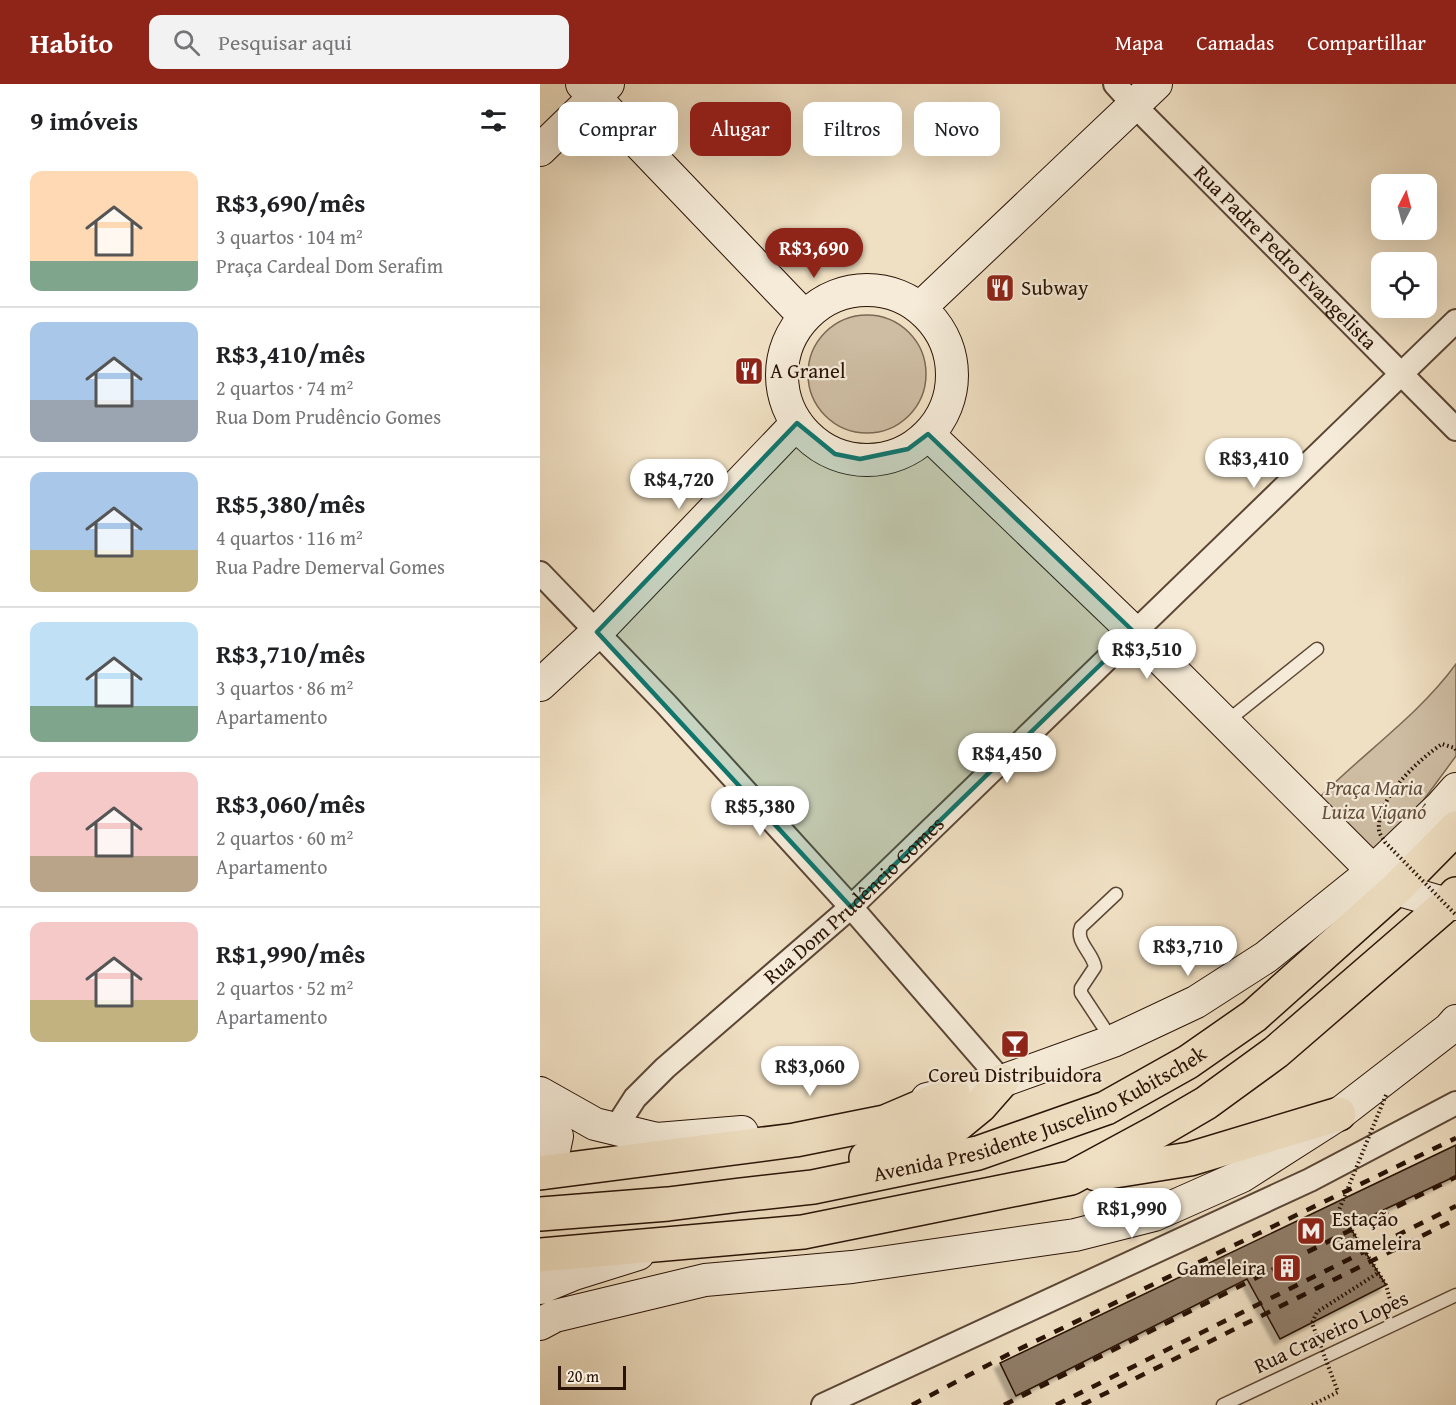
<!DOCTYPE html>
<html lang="pt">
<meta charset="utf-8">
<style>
body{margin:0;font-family:"Gentium Book Plus",serif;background:#f2f2f2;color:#202124;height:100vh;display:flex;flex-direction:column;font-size:22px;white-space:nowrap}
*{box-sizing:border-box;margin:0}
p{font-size:20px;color:#757577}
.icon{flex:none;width:33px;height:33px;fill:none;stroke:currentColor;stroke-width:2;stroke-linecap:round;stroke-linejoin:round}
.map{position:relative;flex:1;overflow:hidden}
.sheet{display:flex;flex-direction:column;background:#fff;width:540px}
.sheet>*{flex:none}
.guide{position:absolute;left:18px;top:18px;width:570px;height:54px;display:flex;gap:12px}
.needle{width:39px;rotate:6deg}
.tools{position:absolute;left:831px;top:90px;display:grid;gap:12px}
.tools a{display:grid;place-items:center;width:66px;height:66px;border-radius:12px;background:#fff;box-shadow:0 6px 24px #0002;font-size:30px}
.scale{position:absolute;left:18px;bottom:15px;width:68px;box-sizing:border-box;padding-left:6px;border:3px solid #291206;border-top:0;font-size:16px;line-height:21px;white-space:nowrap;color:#291206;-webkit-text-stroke:4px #f5ebd8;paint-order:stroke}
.price{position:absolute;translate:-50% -51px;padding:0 14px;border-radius:21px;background:#fff;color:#222;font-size:20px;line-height:39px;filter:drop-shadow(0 2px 3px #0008)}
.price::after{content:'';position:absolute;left:50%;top:36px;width:18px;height:14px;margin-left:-9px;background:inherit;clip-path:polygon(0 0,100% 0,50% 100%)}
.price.selected{background:#8f2418;color:#fff}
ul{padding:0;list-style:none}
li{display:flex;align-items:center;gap:18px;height:150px;padding:0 30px}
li+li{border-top:2px solid #e0e0e0}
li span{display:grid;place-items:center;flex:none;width:168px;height:120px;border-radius:12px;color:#555}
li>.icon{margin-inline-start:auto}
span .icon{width:72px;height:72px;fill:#fffc;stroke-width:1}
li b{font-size:26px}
h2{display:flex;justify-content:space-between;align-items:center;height:72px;padding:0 30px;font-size:26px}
.tag{padding:0 21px;border-radius:12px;background:#fff;box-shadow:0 6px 24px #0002;font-size:21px;line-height:54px}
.tag.selected{background:#8f2418;color:#fff}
header{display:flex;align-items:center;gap:36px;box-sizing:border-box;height:84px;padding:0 30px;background:#8f2418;color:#fff}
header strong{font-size:28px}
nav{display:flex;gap:33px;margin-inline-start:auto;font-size:21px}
.search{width:420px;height:54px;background:#f2f2f2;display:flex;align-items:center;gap:15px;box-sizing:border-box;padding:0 21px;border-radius:12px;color:#757577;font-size:22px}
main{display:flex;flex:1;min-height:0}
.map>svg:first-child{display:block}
.green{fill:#cebda3;stroke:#7c6854;stroke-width:1.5}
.building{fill:#907d68;stroke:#291206;stroke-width:1.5;filter:url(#shadow)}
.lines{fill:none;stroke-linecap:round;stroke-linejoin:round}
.lane-casing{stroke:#5b4635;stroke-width:15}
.street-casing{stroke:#5b4635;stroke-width:26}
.secondary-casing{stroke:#291206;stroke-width:34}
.highway-casing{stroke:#291206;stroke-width:36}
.lane{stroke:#f5ebd8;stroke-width:12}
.street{stroke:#f5ebd8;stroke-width:22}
.secondary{stroke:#f5ebd8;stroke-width:32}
.highway{stroke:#f0e0c3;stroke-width:33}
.rail{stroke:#291206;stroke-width:4.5;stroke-dasharray:10 10;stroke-linecap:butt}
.path-bridge{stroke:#291206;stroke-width:4;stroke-dasharray:1.5 3;stroke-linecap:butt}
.marked{fill:#0f766e;fill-opacity:0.2;stroke:#0f766e;stroke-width:4.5;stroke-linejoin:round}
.labels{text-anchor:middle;stroke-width:4.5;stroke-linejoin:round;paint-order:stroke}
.street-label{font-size:21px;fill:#291206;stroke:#f5ebd8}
.poi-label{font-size:21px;fill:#291206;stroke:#f5ebd8;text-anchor:start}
.park-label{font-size:21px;font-style:italic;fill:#634e3d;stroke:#f5ebd8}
</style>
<header>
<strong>Habito</strong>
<div class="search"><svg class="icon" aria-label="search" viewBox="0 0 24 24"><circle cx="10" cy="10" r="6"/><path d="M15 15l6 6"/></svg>Pesquisar aqui</div>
<nav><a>Mapa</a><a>Camadas</a><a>Compartilhar</a></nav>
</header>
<main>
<section class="sheet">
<h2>9 imóveis<svg class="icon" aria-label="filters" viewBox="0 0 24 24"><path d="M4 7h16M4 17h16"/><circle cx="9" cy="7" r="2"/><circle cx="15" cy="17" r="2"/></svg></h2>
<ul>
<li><span style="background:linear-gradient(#ffd9b3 75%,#7fa58c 0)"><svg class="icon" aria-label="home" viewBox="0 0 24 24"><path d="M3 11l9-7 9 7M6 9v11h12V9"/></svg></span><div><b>R$3,690/mês</b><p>3 quartos · 104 m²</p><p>Praça Cardeal Dom Serafim</p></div></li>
<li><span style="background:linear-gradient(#a9c7e8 65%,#9aa5b1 0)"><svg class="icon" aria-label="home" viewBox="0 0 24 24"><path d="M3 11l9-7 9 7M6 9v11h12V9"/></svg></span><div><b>R$3,410/mês</b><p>2 quartos · 74 m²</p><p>Rua Dom Prudêncio Gomes</p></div></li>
<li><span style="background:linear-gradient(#a9c7e8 65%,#c2b280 0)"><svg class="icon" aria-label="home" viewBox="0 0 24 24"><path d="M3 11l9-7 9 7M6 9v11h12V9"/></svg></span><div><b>R$5,380/mês</b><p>4 quartos · 116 m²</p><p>Rua Padre Demerval Gomes</p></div></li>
<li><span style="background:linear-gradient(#bfe0f5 70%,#7fa58c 0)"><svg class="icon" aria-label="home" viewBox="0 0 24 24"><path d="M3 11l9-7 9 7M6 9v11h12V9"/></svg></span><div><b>R$3,710/mês</b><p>3 quartos · 86 m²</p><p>Apartamento</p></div></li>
<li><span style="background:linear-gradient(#f6c9c9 70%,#b9a48a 0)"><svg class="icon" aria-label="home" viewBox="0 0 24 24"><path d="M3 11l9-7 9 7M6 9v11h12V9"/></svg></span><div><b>R$3,060/mês</b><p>2 quartos · 60 m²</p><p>Apartamento</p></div></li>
<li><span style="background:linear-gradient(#f6c9c9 65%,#c2b280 0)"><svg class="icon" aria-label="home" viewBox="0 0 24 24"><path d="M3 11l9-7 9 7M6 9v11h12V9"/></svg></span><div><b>R$1,990/mês</b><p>2 quartos · 52 m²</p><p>Apartamento</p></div></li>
</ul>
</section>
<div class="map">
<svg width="916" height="1321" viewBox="0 0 916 1321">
<defs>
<filter id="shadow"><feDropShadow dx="-5.5" dy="5.5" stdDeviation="1.5" flood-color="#0004"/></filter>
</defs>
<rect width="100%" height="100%" fill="#f0e0c3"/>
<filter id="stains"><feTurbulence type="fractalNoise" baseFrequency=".00333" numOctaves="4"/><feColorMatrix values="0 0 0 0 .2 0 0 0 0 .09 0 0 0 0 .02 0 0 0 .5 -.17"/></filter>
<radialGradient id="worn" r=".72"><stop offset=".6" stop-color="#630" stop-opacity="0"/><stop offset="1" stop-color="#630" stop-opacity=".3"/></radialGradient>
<!-- green -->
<path class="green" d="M268 290a59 59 0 1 1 118 0a59 59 0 1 1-118 0Z
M916,580V672L863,744L837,776L778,715C823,669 878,632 916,580Z"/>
<!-- building -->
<path class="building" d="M916,1061V1092L809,1142L846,1201L740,1255L707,1195L476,1312L460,1279Z"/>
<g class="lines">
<!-- lane casing -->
<g class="lane-casing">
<path id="lane" d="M686,638L777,565
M572,956L541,909V904L555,883C553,869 535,858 541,843L576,810
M683,1321L916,1211"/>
</g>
<!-- street casing -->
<g class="street-casing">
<g id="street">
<path id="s1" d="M575,0L595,22L916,345"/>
<path d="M0,489L126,620L311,823L462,997"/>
<path id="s2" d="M75,1045L95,1014L125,984L311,823L916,237"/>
<path d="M283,1321L770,1096L916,1019"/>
</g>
</g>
<!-- secondary casing -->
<g class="secondary-casing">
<path id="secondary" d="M42,0L265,233
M0,66L68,0
M242 291a85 85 0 1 1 170 0a85 85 0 1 1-170 0Z
M380,224L616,0
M388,350L594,548L833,787L856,805L907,820H916
M0,601L57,548L257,339
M0,1009L55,1040L117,1055L202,1048
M387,1015L462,997L573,957L656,918L726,873L833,787L901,722L916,705
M0,1027L5,1032L17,1052L13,1071L2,1089
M0,1204L34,1190L98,1170
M0,1240L15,1232L165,1196L312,1183L409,1169L535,1151L614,1131L702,1092L799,1030L909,945L916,937"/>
</g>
<!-- highway casing -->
<g class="highway-casing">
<g id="highway">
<path d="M326,1074L412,1045L440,1022L462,997"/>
<path d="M0,1089L255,1056L345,1038L413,1009"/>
<path d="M556,1090L650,1075L799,1030"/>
<path id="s3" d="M0,1130L128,1120L200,1111L273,1103L438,1069L566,1024L648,978L714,932L856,805L916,744"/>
<path d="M0,1171L263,1148L531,1094L618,1047L666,1019L736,968L907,820L916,810"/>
</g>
</g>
<!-- lane -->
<use href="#lane" class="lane"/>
<!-- street -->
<use href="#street" class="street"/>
<!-- secondary -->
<use href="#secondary" class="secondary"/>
<!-- highway -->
<use href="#highway" class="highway"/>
<!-- rail -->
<path class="rail" d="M372,1321L469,1270L916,1054
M464,1321L916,1093
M516,1321L916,1122
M542,1321L916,1135"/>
<!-- path-bridge -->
<path class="path-bridge" d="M916,666L915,664L902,660C878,676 836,715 839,746C839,750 843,754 845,758L916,831
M846,1011L799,1126L846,1201L852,1223
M772,1321L798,1308L772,1239L777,1228L838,1189"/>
</g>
<!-- marked area -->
<path class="marked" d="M257,339L295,370L320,375L368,365L388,350L594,548L311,823L57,548Z"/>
<!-- icons -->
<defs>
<g id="restaurant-square" transform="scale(1.5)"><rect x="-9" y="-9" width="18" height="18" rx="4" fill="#8f2418" stroke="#f5ebd8"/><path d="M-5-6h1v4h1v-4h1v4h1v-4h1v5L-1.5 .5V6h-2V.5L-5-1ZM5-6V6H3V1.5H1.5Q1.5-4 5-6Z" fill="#fff"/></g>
<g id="bar-square" transform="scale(1.5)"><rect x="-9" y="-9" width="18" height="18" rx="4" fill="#8f2418" stroke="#f5ebd8"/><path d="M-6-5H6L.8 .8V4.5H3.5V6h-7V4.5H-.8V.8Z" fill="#fff"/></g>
<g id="metro-square" transform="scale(1.5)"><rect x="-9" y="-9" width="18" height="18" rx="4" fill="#8f2418" stroke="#f5ebd8"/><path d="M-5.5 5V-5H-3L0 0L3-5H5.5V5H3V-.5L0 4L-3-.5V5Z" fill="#fff"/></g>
<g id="building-square" transform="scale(1.5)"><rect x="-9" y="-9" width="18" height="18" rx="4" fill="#8f2418" stroke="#f5ebd8"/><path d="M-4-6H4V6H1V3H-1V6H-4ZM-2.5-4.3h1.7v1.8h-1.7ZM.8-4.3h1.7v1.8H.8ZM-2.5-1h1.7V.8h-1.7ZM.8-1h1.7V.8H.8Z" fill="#fff"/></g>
</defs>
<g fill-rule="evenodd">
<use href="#restaurant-square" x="460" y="204"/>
<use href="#restaurant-square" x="209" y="287"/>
<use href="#bar-square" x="475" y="960"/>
<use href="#metro-square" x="771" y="1147"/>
<use href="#building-square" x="747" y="1184"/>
</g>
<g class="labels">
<!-- street labels -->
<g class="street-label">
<text dy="7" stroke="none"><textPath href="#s1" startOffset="243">Rua Padre Pedro Evangelista</textPath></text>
<text dy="7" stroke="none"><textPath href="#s2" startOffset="332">Rua Dom Prudêncio Gomes</textPath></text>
<text dy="7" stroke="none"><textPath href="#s3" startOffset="514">Avenida Presidente Juscelino Kubitschek</textPath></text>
<text transform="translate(791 1248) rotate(-25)" y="7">Rua Craveiro Lopes</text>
</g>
<!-- poi labels -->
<g class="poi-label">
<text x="481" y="211">Subway</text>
<text x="230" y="294">A Granel</text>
<text x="475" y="998" text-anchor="middle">Coreu Distribuidora</text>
<text x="792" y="1142">Estação<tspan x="792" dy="24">Gameleira</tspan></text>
<text x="726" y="1191" text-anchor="end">Gameleira</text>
</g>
<!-- park labels -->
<g class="park-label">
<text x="834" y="711">Praça Maria<tspan x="834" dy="24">Luiza Viganó</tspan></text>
</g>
</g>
<rect width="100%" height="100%" filter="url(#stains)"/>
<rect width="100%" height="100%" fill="url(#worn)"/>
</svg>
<div class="tools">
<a><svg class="needle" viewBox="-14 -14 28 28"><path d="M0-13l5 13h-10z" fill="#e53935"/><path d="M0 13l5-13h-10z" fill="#757577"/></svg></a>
<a><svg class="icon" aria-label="locate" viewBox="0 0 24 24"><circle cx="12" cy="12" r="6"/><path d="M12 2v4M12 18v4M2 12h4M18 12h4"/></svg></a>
</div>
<div class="scale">20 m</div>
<b class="price selected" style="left:274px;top:195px">R$3,690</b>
<b class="price" style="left:714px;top:405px">R$3,410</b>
<b class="price" style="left:139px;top:426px">R$4,720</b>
<b class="price" style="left:607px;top:596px">R$3,510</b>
<b class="price" style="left:467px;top:700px">R$4,450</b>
<b class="price" style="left:220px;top:753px">R$5,380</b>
<b class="price" style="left:648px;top:893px">R$3,710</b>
<b class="price" style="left:270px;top:1013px">R$3,060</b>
<b class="price" style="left:592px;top:1155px">R$1,990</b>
<div class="guide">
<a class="tag">Comprar</a>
<a class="tag selected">Alugar</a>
<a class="tag">Filtros</a>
<a class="tag">Novo</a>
</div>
</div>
</main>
